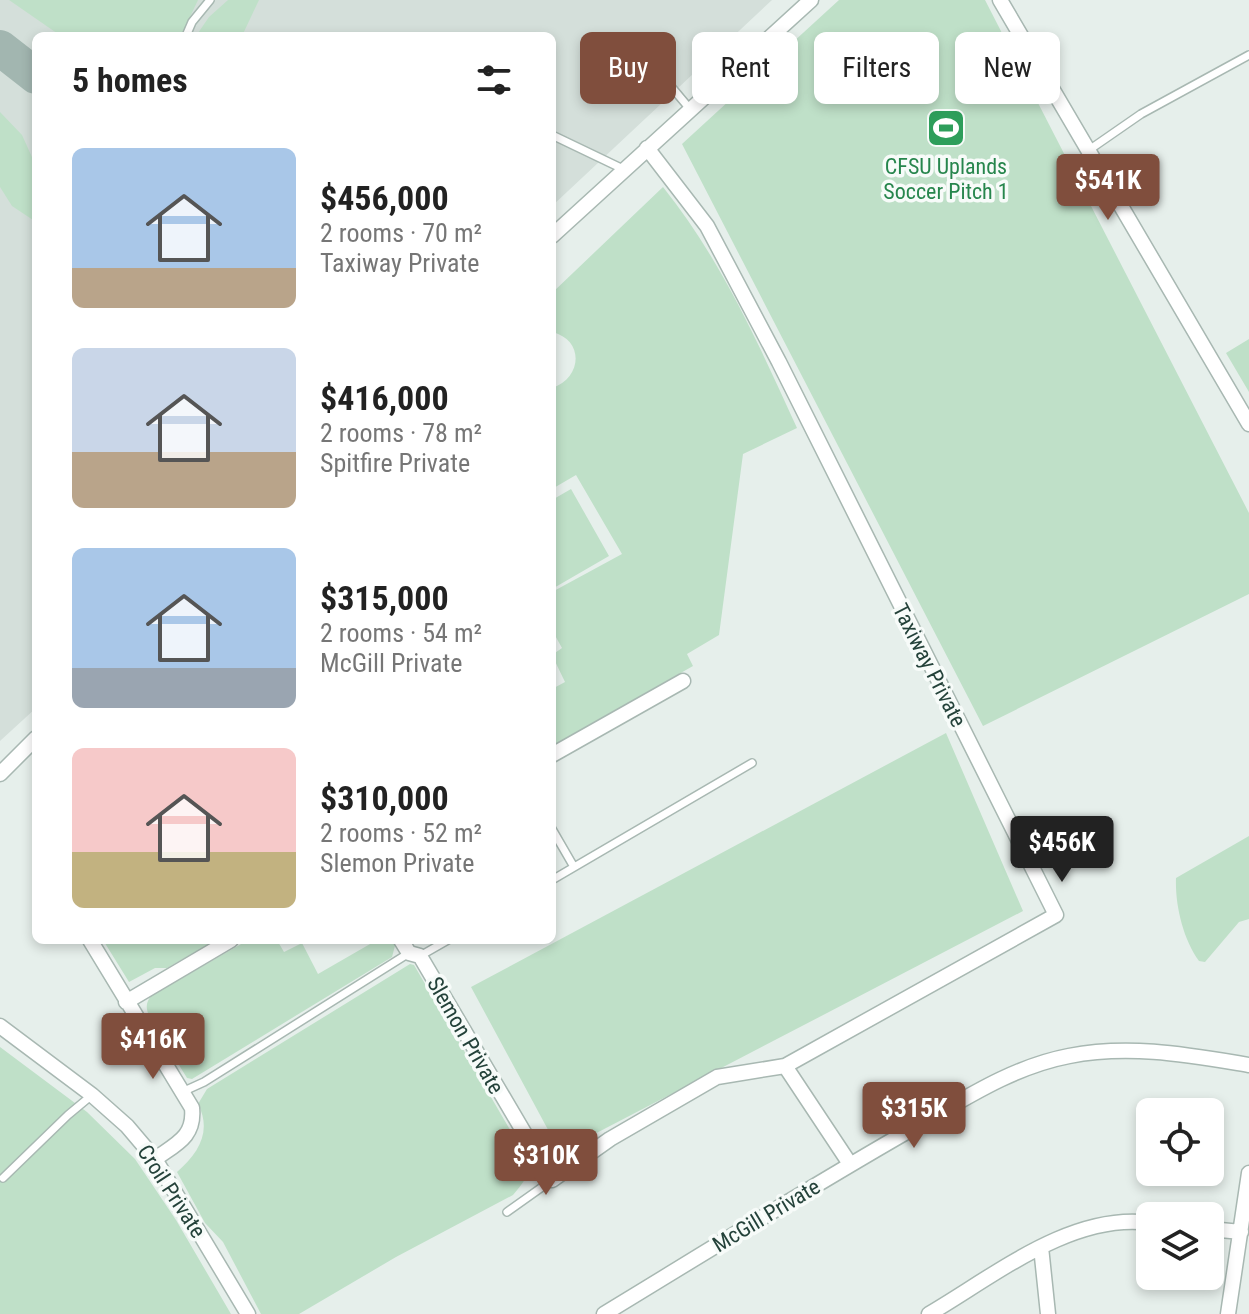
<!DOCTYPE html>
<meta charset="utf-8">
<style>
body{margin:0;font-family:"Roboto Condensed",sans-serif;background:#f2f2f2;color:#222;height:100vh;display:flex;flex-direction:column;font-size:30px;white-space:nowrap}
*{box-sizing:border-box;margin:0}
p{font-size:26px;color:#767676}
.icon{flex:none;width:44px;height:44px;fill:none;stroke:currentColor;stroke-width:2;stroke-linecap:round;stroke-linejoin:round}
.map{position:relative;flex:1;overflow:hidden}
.sheet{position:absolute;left:32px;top:32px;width:524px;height:912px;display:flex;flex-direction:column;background:#fff;border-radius:12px;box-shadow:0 4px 12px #0003}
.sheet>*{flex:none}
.hud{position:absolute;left:580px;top:32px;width:548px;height:72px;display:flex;gap:16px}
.controls{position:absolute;left:1136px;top:1098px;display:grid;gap:16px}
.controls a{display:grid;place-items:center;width:88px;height:88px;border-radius:12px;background:#fff;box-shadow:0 4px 12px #0003;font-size:40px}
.price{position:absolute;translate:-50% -68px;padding:0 18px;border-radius:8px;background:#804e3d;color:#fff;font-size:26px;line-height:52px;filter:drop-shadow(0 2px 4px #0008)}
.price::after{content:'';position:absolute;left:50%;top:48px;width:24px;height:18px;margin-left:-12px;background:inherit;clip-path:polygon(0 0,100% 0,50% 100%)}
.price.on{background:#222;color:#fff}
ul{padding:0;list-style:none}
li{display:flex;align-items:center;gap:24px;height:200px;padding:0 40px}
li span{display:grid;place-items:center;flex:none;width:224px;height:160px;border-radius:12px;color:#555}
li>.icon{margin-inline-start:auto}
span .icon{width:96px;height:96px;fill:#fffc;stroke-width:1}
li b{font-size:34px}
h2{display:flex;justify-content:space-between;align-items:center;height:96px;padding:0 40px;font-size:34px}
.pill{padding:0 28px;border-radius:12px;background:#fff;box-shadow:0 4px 12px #0003;font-size:28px;line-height:72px}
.pill.on{background:#804e3d;color:#fff}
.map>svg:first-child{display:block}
.built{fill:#d4dfda}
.green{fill:#bfe0c8}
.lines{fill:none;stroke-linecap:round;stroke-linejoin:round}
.taxiway{stroke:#a2b6b0;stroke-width:36}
.service-casing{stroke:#a8b8b2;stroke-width:10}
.minor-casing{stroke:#a8b8b2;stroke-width:17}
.service{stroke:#fff;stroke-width:7}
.minor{stroke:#fff;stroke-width:14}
.labels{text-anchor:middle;stroke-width:7;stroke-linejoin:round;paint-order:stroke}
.leisure-label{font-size:22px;fill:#27864d;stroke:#f7fbf9}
.street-label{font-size:22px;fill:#24423a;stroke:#f7fbf9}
</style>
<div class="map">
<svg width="1249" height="1314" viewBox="0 0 1249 1314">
<rect width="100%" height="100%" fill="#e6efeb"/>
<!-- built -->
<path class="built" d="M0,0H772L552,206V36H36V708L0,741Z"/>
<!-- green -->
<path class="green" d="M9,0H198L181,36H61Z
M228,0H259L242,36H196L209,17Z
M839,0H985L1249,513V594L983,726L682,144Z
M0,112L22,135L36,166V222L12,206L0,187Z
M663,187C721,259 759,345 797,428L743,454L719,635L687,654L693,666L552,746V689L565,682L552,655L562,648L552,630V592L622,554L576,475L552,489V388C582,378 585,340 552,332V293Z
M1249,339V392L1226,353Z
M571,489L609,556L552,589V500Z
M946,733L1023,911L560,1152L471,987Z
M1249,836V919L1239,922L1205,962L1199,961C1183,939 1175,905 1176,878Z
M103,940H216L167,968H155L129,982Z
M248,940H277L284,952L302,943L318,974L377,940H394L396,942L392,957L192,1079L187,1078L150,1018C146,1009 145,1004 151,996Z
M410,964L414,965L523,1152C530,1176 528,1177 513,1195L396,1257L299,1314H261L223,1242L205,1223L177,1172C199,1153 212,1131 198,1104L207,1089Z
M0,1047L87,1112L135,1159L176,1220L231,1314H0Z"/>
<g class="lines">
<!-- taxiway -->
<path class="taxiway" d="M0,48L36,76"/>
<!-- service casing -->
<g class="service-casing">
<path id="service" d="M186,36L192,22L210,0
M669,84L690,109
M552,135L623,169
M1089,150L1141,114L1249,55
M552,829L574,867
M552,880L752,763
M420,956L448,940
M182,1092L204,1082L409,953
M3,1178L68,1115L92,1095
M507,1212L552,1180"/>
</g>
<!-- minor casing -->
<g class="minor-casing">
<path id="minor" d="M1000,0L1249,424
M552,236L811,0
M552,755L683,681
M0,774L36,738
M90,940L192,1108C195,1137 176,1144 155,1159
M401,940L409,953L420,956L552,1180L610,1139L717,1077L785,1066L1056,915L779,362L707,226L647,148
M126,1002L231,940
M0,1026L92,1095L127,1126L155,1159L248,1314
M785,1066L850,1164
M1210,1229L1241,1232
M1041,1247L1048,1314
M604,1314C706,1252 807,1189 910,1130C961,1101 1011,1067 1069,1056C1130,1044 1188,1055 1249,1065
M929,1314C994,1276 1072,1212 1150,1223
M1228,1314L1249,1173"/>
</g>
<!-- service -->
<use href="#service" class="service"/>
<!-- minor -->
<use href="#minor" class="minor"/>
</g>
<!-- icons -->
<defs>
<g id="stadium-square" transform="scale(2)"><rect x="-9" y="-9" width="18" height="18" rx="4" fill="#2e9e5b" stroke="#f7fbf9"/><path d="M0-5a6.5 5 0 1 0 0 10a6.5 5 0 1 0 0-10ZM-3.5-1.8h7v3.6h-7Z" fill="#fff"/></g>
</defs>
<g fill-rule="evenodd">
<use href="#stadium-square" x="946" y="128"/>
</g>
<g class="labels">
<!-- leisure labels -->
<g class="leisure-label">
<text x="946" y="174">CFSU Uplands<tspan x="946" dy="25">Soccer Pitch 1</tspan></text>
</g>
<!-- street labels -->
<g class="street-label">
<text transform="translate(930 665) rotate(63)" y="8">Taxiway Private</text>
<text transform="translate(466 1035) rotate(60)" y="8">Slemon Private</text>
<text transform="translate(172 1191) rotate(57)" y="8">Croil Private</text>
<text transform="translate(766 1215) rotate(-31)" y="8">McGill Private</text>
</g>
</g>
</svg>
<div class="controls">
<a><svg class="icon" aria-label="locate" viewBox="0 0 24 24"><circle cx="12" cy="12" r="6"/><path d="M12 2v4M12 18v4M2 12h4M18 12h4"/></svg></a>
<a><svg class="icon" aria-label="layers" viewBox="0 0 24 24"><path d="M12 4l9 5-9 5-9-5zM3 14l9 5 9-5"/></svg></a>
</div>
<b class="price" style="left:1108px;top:222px">$541K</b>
<b class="price on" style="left:1062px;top:884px">$456K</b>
<b class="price" style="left:153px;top:1081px">$416K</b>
<b class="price" style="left:914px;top:1150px">$315K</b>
<b class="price" style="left:546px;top:1197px">$310K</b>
<div class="hud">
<a class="pill on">Buy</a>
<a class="pill">Rent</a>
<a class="pill">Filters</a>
<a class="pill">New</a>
</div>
<section class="sheet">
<h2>5 homes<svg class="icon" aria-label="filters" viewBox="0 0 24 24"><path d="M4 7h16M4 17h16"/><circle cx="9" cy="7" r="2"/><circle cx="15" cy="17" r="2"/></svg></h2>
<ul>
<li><span style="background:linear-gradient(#a9c7e8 75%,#b9a48a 0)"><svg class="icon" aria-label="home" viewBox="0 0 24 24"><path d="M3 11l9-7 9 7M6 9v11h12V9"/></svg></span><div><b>$456,000</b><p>2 rooms · 70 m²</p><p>Taxiway Private</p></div></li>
<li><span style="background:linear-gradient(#c9d6e8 65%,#b9a48a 0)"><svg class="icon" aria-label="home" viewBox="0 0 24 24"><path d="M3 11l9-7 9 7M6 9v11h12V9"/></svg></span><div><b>$416,000</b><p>2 rooms · 78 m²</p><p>Spitfire Private</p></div></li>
<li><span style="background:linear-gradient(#a9c7e8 75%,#9aa5b1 0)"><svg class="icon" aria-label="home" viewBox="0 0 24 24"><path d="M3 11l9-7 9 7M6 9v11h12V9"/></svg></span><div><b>$315,000</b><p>2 rooms · 54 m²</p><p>McGill Private</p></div></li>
<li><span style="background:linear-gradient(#f6c9c9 65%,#c2b280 0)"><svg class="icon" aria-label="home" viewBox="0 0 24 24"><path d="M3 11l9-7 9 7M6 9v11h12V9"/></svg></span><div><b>$310,000</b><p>2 rooms · 52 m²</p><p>Slemon Private</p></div></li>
</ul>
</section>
</div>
